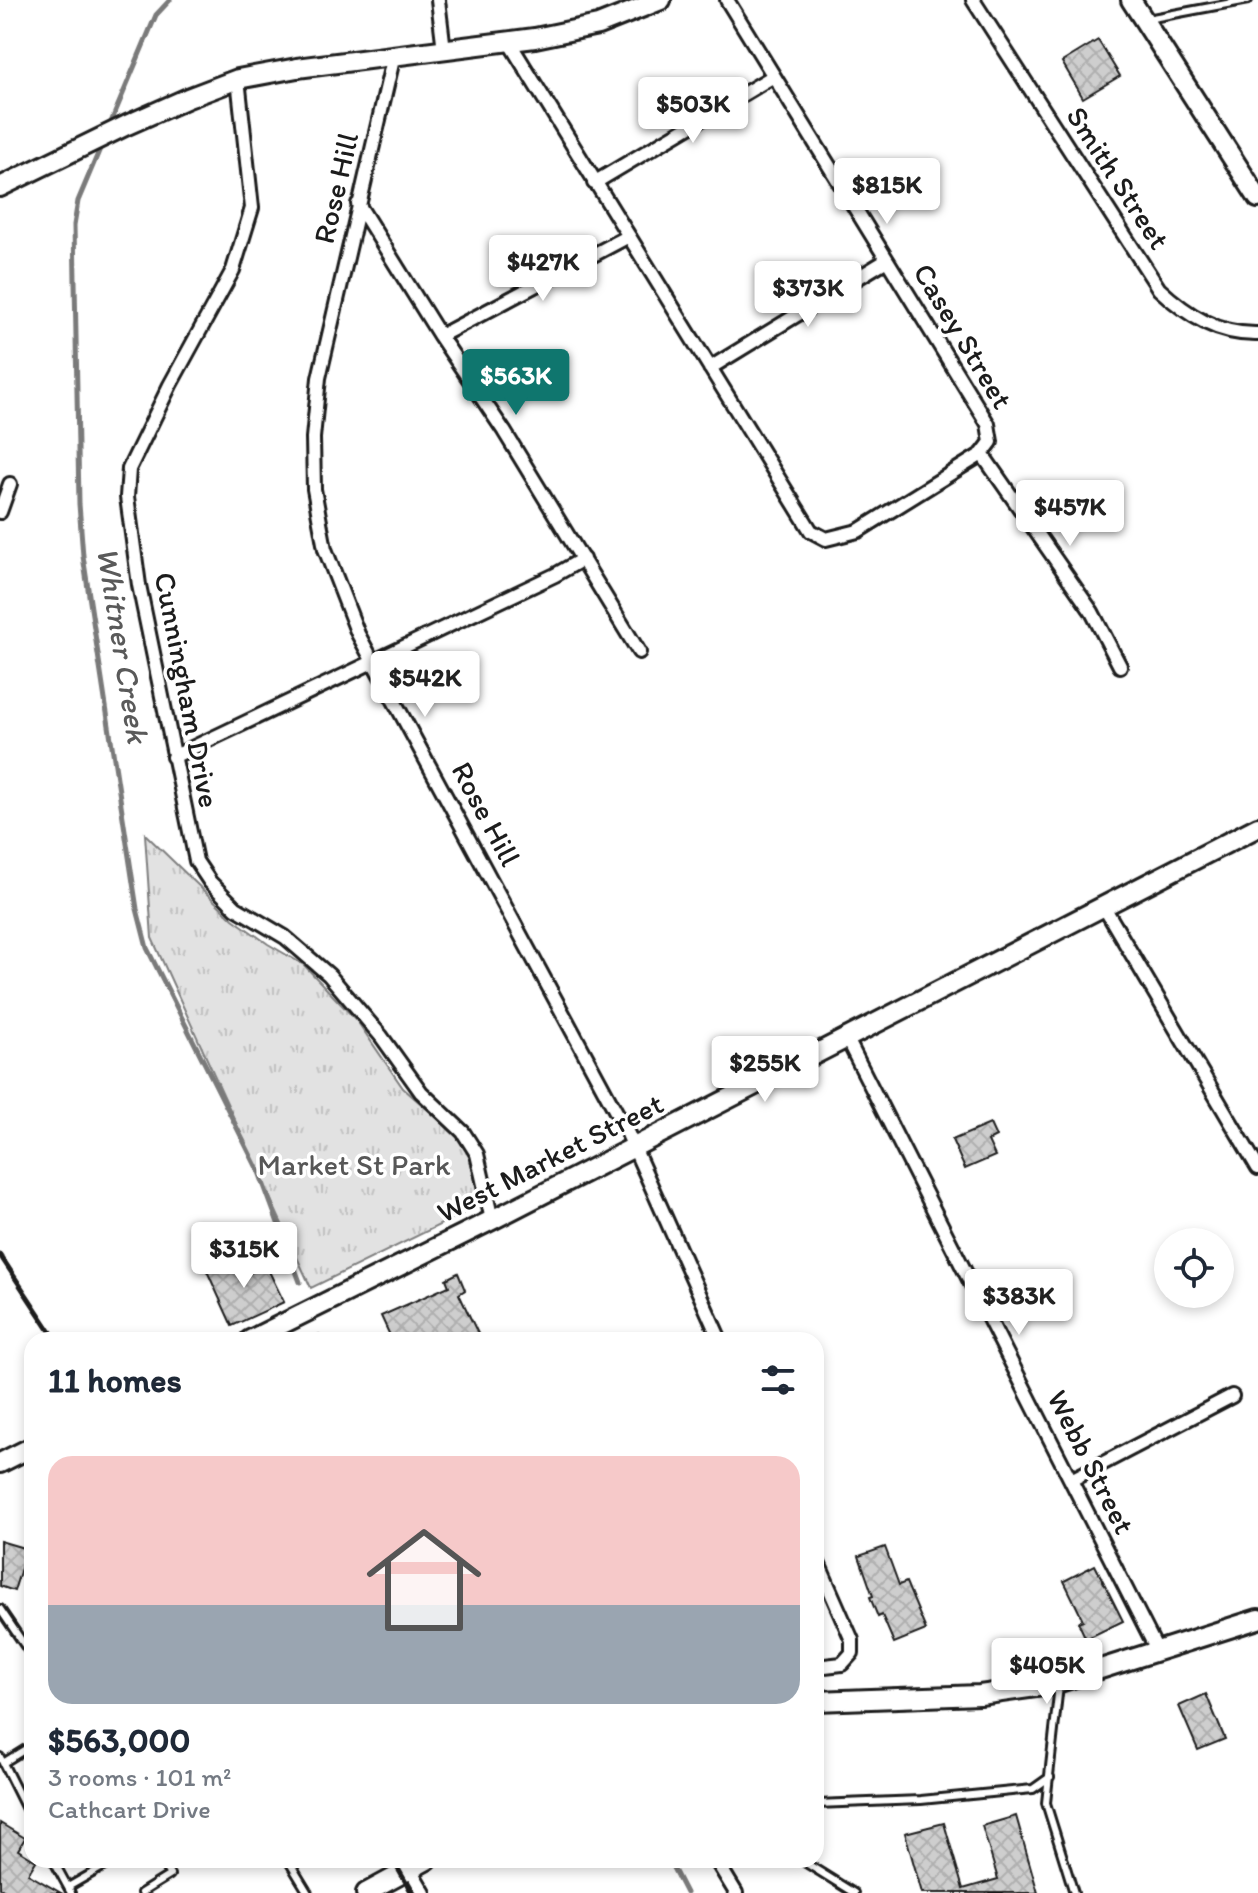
<!DOCTYPE html>
<meta charset="utf-8">
<style>
body{margin:0;font-family:Itim,sans-serif;background:#f6f6f7;color:#1f2937;height:100vh;display:flex;flex-direction:column;font-size:30px;white-space:nowrap}
*{box-sizing:border-box;margin:0}
p{font-size:26px;color:#747a83}
.icon{flex:none;width:44px;height:44px;fill:none;stroke:currentColor;stroke-width:2;stroke-linecap:round;stroke-linejoin:round}
.map{position:relative;flex:1;overflow:hidden}
.drawer{position:absolute;left:24px;top:1332px;width:800px;height:536px;display:flex;flex-direction:column;background:#fff;border-radius:24px;box-shadow:0 4px 12px #0003}
.drawer>*{flex:none}
.controls{position:absolute;left:1154px;top:1228px;display:grid;gap:16px}
.controls a{display:grid;place-items:center;width:80px;height:80px;border-radius:50%;background:#fff;box-shadow:0 4px 12px #0003;font-size:40px}
.price{position:absolute;translate:-50% -68px;padding:0 18px;border-radius:8px;background:#fff;color:#222;font-size:26px;line-height:52px;filter:drop-shadow(0 2px 4px #0008)}
.price::after{content:'';position:absolute;left:50%;top:48px;width:24px;height:18px;margin-left:-12px;background:inherit;clip-path:polygon(0 0,100% 0,50% 100%)}
.price.current{background:#0f766e;color:#fff}
ul{padding:0;list-style:none}
li{display:grid;align-content:center;gap:16px;height:424px;padding:0 24px}
li span{display:grid;place-items:center;height:248px;border-radius:24px;color:#555}
li>.icon{margin-inline-start:auto}
span .icon{width:144px;height:144px;fill:#fffc;stroke-width:1}
li b{font-size:34px}
h2{display:flex;justify-content:space-between;align-items:center;height:96px;padding:0 24px;font-size:34px}
.map>svg:first-child{display:block}
.park{fill:url(#park-tufts);stroke:#7f7f7f;stroke-width:2}
.lines{fill:none;stroke-linecap:round;stroke-linejoin:round}
.stream{stroke:#7a7a7a;stroke-width:5}
.building{fill:url(#building-cross-hatch);stroke:#1c1c1c;stroke-width:2}
.lane-casing{stroke:#1c1c1c;stroke-width:12}
.street-casing{stroke:#1c1c1c;stroke-width:18}
.secondary-casing{stroke:#1c1c1c;stroke-width:24}
.lane{stroke:#fff;stroke-width:6}
.street{stroke:#fff;stroke-width:12}
.secondary{stroke:#fff;stroke-width:18}
.rail{stroke:#1c1c1c;stroke-width:5}
.labels{text-anchor:middle;stroke-width:7;stroke-linejoin:round;paint-order:stroke}
.street-label{font-size:30px;fill:#1c1c1c;stroke:#fff}
.park-label{font-size:30px;fill:#575757;stroke:#fff}
.water-label{font-size:32px;font-style:italic;fill:#5a5a5a;stroke:#fff}
</style>
<div class="map">
<svg width="1258" height="1893" viewBox="0 0 1258 1893">
<defs>
<pattern id="park-tufts" width="24" height="20" patternUnits="userSpaceOnUse" patternTransform="scale(2)"><rect width="24" height="20" fill="#e2e2e2"/><path d="M3 7l-1-3M5 7V3M7 7l1-3M15 17l-1-3M17 17v-4M19 17l1-3" fill="none" stroke="#c1c1c1"/></pattern>
<pattern id="building-cross-hatch" width="8" height="8" patternUnits="userSpaceOnUse" patternTransform="scale(2)"><rect width="8" height="8" fill="#cecece"/><path d="M0 0l8 8M0 8l8-8" fill="none" stroke="#b0b0b0"/></pattern>
</defs>
<rect width="100%" height="100%" fill="#fff"/>
<filter id="ink" filterUnits="userSpaceOnUse"><feTurbulence type="fractalNoise" baseFrequency=".0125" numOctaves="2"/><feDisplacementMap in="SourceGraphic" scale="16" xChannelSelector="R" yChannelSelector="G"/><feConvolveMatrix kernelMatrix="1 2 1 2 8 2 1 2 1" color-interpolation-filters="sRGB"/></filter>
<g filter="url(#ink)">
<!-- park -->
<path class="park" d="M145,834L233,919L268,944L304,965L357,1021L403,1088L460,1138L472,1163L481,1201L474,1208L311,1288L152,938Z"/>
<g class="lines">
<!-- stream -->
<path class="stream" d="M109,127L156,15L170,0
M102,144L78,201L74,225L79,504L83,556L137,909L147,948L259,1172L300,1282
M319,1336L322,1340
M669,1860L686,1893"/>
</g>
<!-- building -->
<path class="building" d="M1098,40L1120,76L1083,98L1062,62Z
M990,1124L996,1137L988,1141L995,1156L965,1169L952,1140Z
M242,1254L250,1273L266,1265L284,1302L232,1326L207,1271Z
M458,1273L465,1290L459,1294L481,1340H392L381,1316L449,1286L446,1279Z
M0,1541L27,1549L14,1591L0,1586Z
M885,1547L899,1585L906,1582L926,1630L894,1643L882,1615L878,1617L870,1597L873,1596L859,1556Z
M1095,1565L1123,1621L1086,1639L1078,1622L1083,1620L1064,1581Z
M1206,1694L1225,1739L1198,1750L1179,1706Z
M1016,1816L1038,1893H922L905,1833L944,1823L963,1889L998,1879L982,1826Z
M0,1823L25,1838L18,1850L36,1861L28,1874L61,1893H9L0,1888Z"/>
<g class="lines">
<!-- lane casing -->
<g class="lane-casing">
<path id="lane" d="M1147,19L1248,0
M0,1609L32,1656
M1059,1685L1046,1803L1074,1893
M0,1757L3,1763L32,1745
M3,1763L32,1821
M816,1804L921,1800L1033,1789L1050,1777
M53,1860L71,1893
M288,1860L308,1893
M801,1860L854,1893
M68,1887L115,1860
M141,1893L170,1875L160,1860"/>
</g>
<!-- street casing -->
<g class="street-casing">
<path id="street" d="M438,0L444,50
M973,0L1159,289C1187,315 1218,335 1258,334
M509,42L811,531L826,539L858,531L982,454L991,442L988,424L727,0
M394,55L319,378L313,438L314,489L325,549L358,634L628,1134L720,1340
M238,79L252,208L233,270L170,385L129,469L127,497L139,585L196,861L210,882L236,908L285,937L329,975L381,1036L421,1092L463,1132L477,1154L492,1220
M594,183L772,77
M358,204L440,336L504,431L639,652
M440,336L629,236
M710,368L887,260
M982,454L1092,612L1120,666
M0,512L10,484
M173,757L555,575L583,559
M1104,907L1258,1168
M847,1039L1158,1652
M1071,1480L1232,1396
M816,1558L852,1640V1653L842,1664L816,1667
M716,1860L736,1893
M410,1869L424,1893"/>
</g>
<!-- secondary casing -->
<g class="secondary-casing">
<path id="secondary" d="M1131,0L1258,198
M0,187L127,125L188,98L238,79L297,68L535,38L598,25L661,0
M250,1340L492,1220L1258,827
M0,1463L32,1447
M816,1701L980,1695L1050,1685L1258,1619
M366,1893L427,1860"/>
</g>
<!-- lane -->
<use href="#lane" class="lane"/>
<!-- street -->
<use href="#street" class="street"/>
<!-- secondary -->
<use href="#secondary" class="secondary"/>
<!-- rail -->
<path class="rail" d="M0,1255L56,1340
M393,1860L412,1893"/>
</g>
</g>
<g class="labels">
<!-- street labels -->
<g class="street-label">
<text transform="translate(1118 178) rotate(57)" y="10">Smith Street</text>
<text transform="translate(336 188) rotate(-77)" y="10">Rose Hill</text>
<text transform="translate(963 336) rotate(59)" y="10">Casey Street</text>
<text transform="translate(187 690) rotate(79)" y="10">Cunningham Drive</text>
<text transform="translate(486 814) rotate(62)" y="10">Rose Hill</text>
<text transform="translate(550 1158) rotate(-27)" y="10">West Market Street</text>
<text transform="translate(1091 1462) rotate(63)" y="10">Webb Street</text>
</g>
<!-- park labels -->
<g class="park-label">
<text x="354" y="1175">Market St Park</text>
</g>
<!-- water labels -->
<g class="water-label">
<text transform="translate(123 645) rotate(81)" y="11">Whitner Creek</text>
</g>
</g>
</svg>
<div class="controls">
<a><svg class="icon" aria-label="locate" viewBox="0 0 24 24"><circle cx="12" cy="12" r="6"/><path d="M12 2v4M12 18v4M2 12h4M18 12h4"/></svg></a>
</div>
<b class="price" style="left:693px;top:145px">$503K</b>
<b class="price" style="left:887px;top:226px">$815K</b>
<b class="price" style="left:543px;top:303px">$427K</b>
<b class="price" style="left:808px;top:329px">$373K</b>
<b class="price current" style="left:516px;top:417px">$563K</b>
<b class="price" style="left:1070px;top:548px">$457K</b>
<b class="price" style="left:425px;top:719px">$542K</b>
<b class="price" style="left:765px;top:1104px">$255K</b>
<b class="price" style="left:244px;top:1290px">$315K</b>
<b class="price" style="left:1019px;top:1337px">$383K</b>
<b class="price" style="left:1047px;top:1706px">$405K</b>
<section class="drawer">
<h2>11 homes<svg class="icon" aria-label="filters" viewBox="0 0 24 24"><path d="M4 7h16M4 17h16"/><circle cx="9" cy="7" r="2"/><circle cx="15" cy="17" r="2"/></svg></h2>
<ul>
<li><span style="background:linear-gradient(#f6c9c9 60%,#9aa5b1 0)"><svg class="icon" aria-label="home" viewBox="0 0 24 24"><path d="M3 11l9-7 9 7M6 9v11h12V9"/></svg></span><div><b>$563,000</b><p>3 rooms · 101 m²</p><p>Cathcart Drive</p></div></li>
</ul>
</section>
</div>
